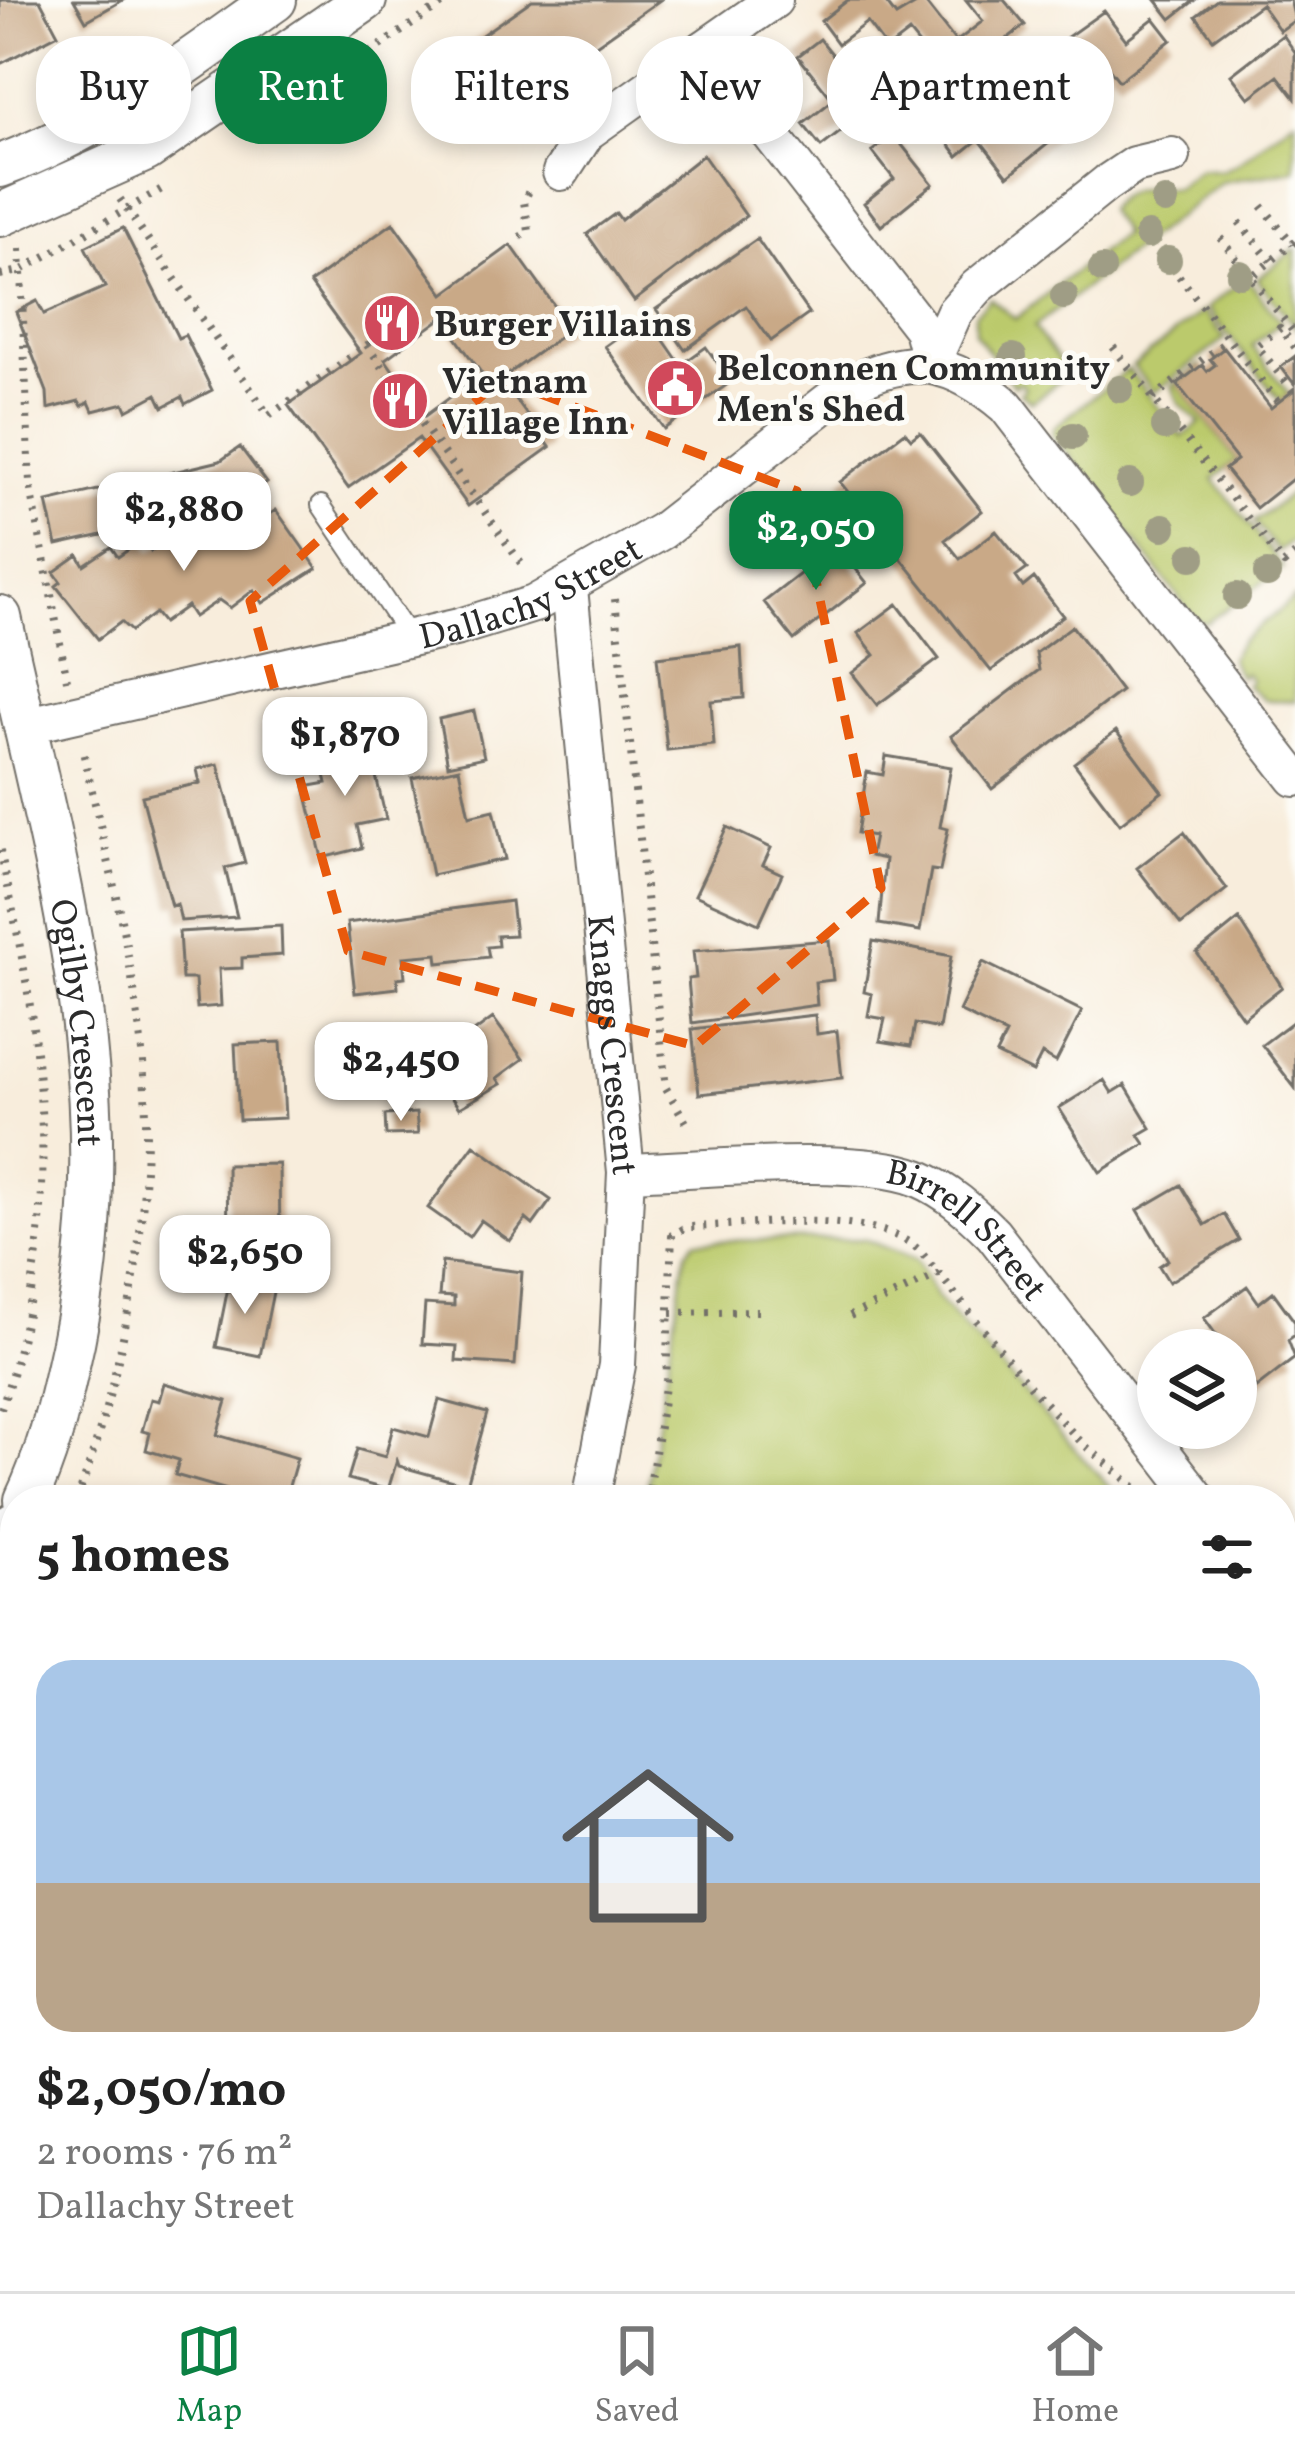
<!DOCTYPE html>
<meta charset="utf-8">
<style>
body{margin:0;font-family:Vollkorn,serif;background:#f2f2f2;color:#222;height:100vh;display:flex;flex-direction:column;font-size:45px;white-space:nowrap}
*{box-sizing:border-box;margin:0}
p{font-size:39px;color:#767676}
.icon{flex:none;width:66px;height:66px;fill:none;stroke:currentColor;stroke-width:2;stroke-linecap:round;stroke-linejoin:round}
.map{position:relative;flex:1;overflow:hidden}
.drawer{position:absolute;left:0px;top:1485px;width:1296px;height:807px;display:flex;flex-direction:column;background:#fff;border-radius:48px 48px 0 0;box-shadow:0 6px 18px #0003}
.drawer>*{flex:none}
.banner{position:absolute;left:36px;top:36px;width:1224px;height:108px;display:flex;gap:24px}
.controls{position:absolute;left:1137px;top:1329px;display:grid;gap:24px}
.controls a{display:grid;place-items:center;width:120px;height:120px;border-radius:50%;background:#fff;box-shadow:0 6px 18px #0003;font-size:60px}
.price{position:absolute;translate:-50% -102px;padding:0 27px;border-radius:24px;background:#fff;color:#222;font-size:39px;line-height:78px;filter:drop-shadow(0 3px 6px #0008)}
.price::after{content:'';position:absolute;left:50%;top:72px;width:36px;height:27px;margin-left:-18px;background:inherit;clip-path:polygon(0 0,100% 0,50% 100%)}
.price.current{background:#0b8043;color:#fff}
ul{padding:0;list-style:none}
li{display:grid;align-content:center;gap:24px;height:636px;padding:0 36px}
li+li{border-top:3px solid #e0e0e0}
li span{display:grid;place-items:center;height:372px;border-radius:36px;color:#555}
li>.icon{margin-inline-start:auto}
span .icon{width:216px;height:216px;fill:#fffc;stroke-width:1}
li b{font-size:51px}
h2{display:flex;justify-content:space-between;align-items:center;height:144px;padding:0 36px;font-size:51px}
.pill{padding:0 42px;border-radius:48px;background:#fff;box-shadow:0 6px 18px #0003;font-size:42px;line-height:108px}
.pill.current{background:#0b8043;color:#fff}
.menu{display:flex;justify-content:space-around;align-items:center;height:168px;border-top:3px solid #e0e0e0;background:#fff;font-size:33px;color:#767676}
.menu a{display:grid;justify-items:center;gap:6px}
.menu .current{color:#0b8043}
.map>svg:first-child{display:block}
.green{fill:#bbca6c;stroke:#737a4c;stroke-width:3}
.building{fill:#c9a987;fill-rule:evenodd}
.lines{fill:none;stroke-linecap:round;stroke-linejoin:round}
.service-casing{stroke:#736f69;stroke-width:22}
.minor-casing{stroke:#736f69;stroke-width:40}
.tertiary-casing{stroke:#736f69;stroke-width:46}
.path{stroke:#736f69;stroke-width:8;stroke-dasharray:3 9;stroke-linecap:butt}
.service{stroke:#fff;stroke-width:18}
.minor{stroke:#fff;stroke-width:36}
.tertiary{stroke:#fff;stroke-width:42}
.tree{fill:#9f9d85}
.marked{fill:none;stroke:#e8590c;stroke-width:9;stroke-dasharray:24 15;stroke-linejoin:round}
.labels{text-anchor:middle;stroke-width:10;stroke-linejoin:round;paint-order:stroke}
.poi-label{font-size:36px;font-weight:bold;fill:#2b2b2b;stroke:#fdfcf7;text-anchor:start}
.street-label{font-size:36px;fill:#2b2b2b;stroke:#fdfcf7}
</style>
<div class="map">
<svg width="1295" height="2291" viewBox="0 0 1295 2291">
<rect width="100%" height="100%" fill="#fdfcf7"/>
<filter id="ink" filterUnits="userSpaceOnUse"><feTurbulence type="fractalNoise" baseFrequency=".00833" numOctaves="2"/><feDisplacementMap in="SourceGraphic" scale="24" xChannelSelector="R" yChannelSelector="G"/><feConvolveMatrix kernelMatrix="1 2 1 2 8 2 1 2 1" color-interpolation-filters="sRGB"/></filter>
<filter id="wash" filterUnits="userSpaceOnUse"><feTurbulence type="fractalNoise" baseFrequency=".004" numOctaves="4" result="noise"/><feDisplacementMap in="SourceGraphic" scale="48" xChannelSelector="R" yChannelSelector="G"/><feGaussianBlur stdDeviation="2.7" result="paint"/><feColorMatrix in="noise" values="0 0 0 0 0 0 0 0 0 0 0 0 0 0 0 0 0 1.4 0 .05"/><feComposite in="paint" operator="in"/></filter>
<g filter="url(#wash)">
<rect width="100%" height="100%" fill="#f8eddc"/>
<!-- green -->
<path class="green" d="M1295,118V170L1222,182L1034,327L1062,365L1063,378L1032,402L1020,393L1025,388L1020,382L1014,386L975,333V314L990,298L1015,319L1123,234L1107,210C1128,181 1145,189 1175,188L1200,169L1221,171L1237,164Z
M1295,249V327L1257,279Z
M1246,277L1281,322L1252,346L1289,394L1280,401L1207,308Z
M1203,311L1225,339L1154,393L1133,366Z
M1202,364L1178,385L1237,460L1214,479L1283,568L1206,623L1196,620L1053,435V428L1128,369L1182,437L1200,423L1179,403L1172,386Z
M1295,490V539L1278,552L1254,522Z
M1295,598V701L1265,700L1246,685L1251,680L1245,673L1240,677L1230,659L1241,641Z
M864,1239L916,1260L937,1297L1121,1500H645L686,1252L695,1241Z"/>
<g id="blocks">
<!-- building -->
<path class="building" d="M0,0H40L58,34L0,64Z
M74,0H123L86,21Z
M532,0H660L498,114L456,53Z
M848,0H884L896,16L923,0L956,42L983,21L966,0H1004L1025,25L950,83L909,32L887,49L867,22L838,44L821,21Z
M1156,0H1195L1171,19Z
M1217,0H1290L1295,20L1280,31L1261,4L1213,39L1196,16Z
M1104,11L1126,40L1154,18L1171,40L1119,81L1096,52L1070,71L1092,101L1066,120L1025,67Z
M1283,35L1295,52V98L1278,76L1249,98L1231,75Z
M820,39L874,106L821,147L803,124L833,100L798,56Z
M929,72L968,124L991,106L1013,134L1041,112L1059,135L1008,176L979,139L958,156L924,111L894,135L876,111Z
M894,135L933,184L881,226L864,203L894,179L872,151Z
M703,155L746,216L634,301L587,234L616,213L621,220Z
M393,223L444,294L511,245L571,329L501,379L550,447L468,506L419,438L348,488L288,405L361,353L310,283ZM442,318L482,374L425,416L385,359Z
M123,228L178,338L185,335L212,390L185,404L182,397L163,407L157,394L127,410L124,403L93,411L89,402L82,406L79,401L48,409L47,392L16,312L37,301L44,314L105,287L85,247Z
M757,239L809,314L771,341L746,306L685,350L656,309Z
M647,316L681,365L706,347L731,382L664,429L605,346Z
M1224,348L1271,408L1295,389V477L1256,508L1225,469L1237,460L1177,384L1202,365L1207,371L1215,365L1210,359Z
M1295,356V385L1281,367Z
M905,432L911,439L920,432L982,511L945,540L960,559L996,531L1027,569L1016,577L1023,587L1034,578L1063,616L991,671L840,482Z
M240,447L267,483L238,505L57,545L47,502L220,461Z
M276,510L317,568L263,603L254,590L230,608L219,600L194,617L187,606L163,623L155,613L131,631L121,622L98,639L56,586L61,582L54,572L78,555L84,565L111,547L118,557L144,539L151,551L177,533L185,542L210,524L218,535L244,518L251,527Z
M837,545L867,583L794,640L764,602Z
M897,604L939,659L877,705L852,673L875,655L858,633Z
M1072,626L1121,691L992,789L951,736L1039,670L1036,653Z
M741,647L744,698L711,701L714,745L667,750L657,657Z
M474,711L484,757L448,765L439,719Z
M1116,731L1162,792L1120,824L1074,763Z
M368,742L386,819L357,825L362,848L322,858L305,787L327,783L320,754Z
M886,756L951,767L940,827L948,829L940,871L931,870L920,931L879,924L885,859L870,856L874,836L857,833L867,772L883,775Z
M218,764L245,863L225,868L237,917L181,921L177,904L171,906L142,796L200,783L197,769Z
M459,768L469,816L494,810L505,859L432,875L412,778Z
M727,827L771,848L763,865L782,874L759,924L695,895Z
M1184,832L1227,889L1181,925L1137,868Z
M511,901L515,935L497,936L498,946L487,947L489,957L438,963L437,954L403,957L405,977L397,978L398,988L355,993L347,923Z
M1239,919L1282,987L1243,1018L1197,953Z
M281,926L282,955L242,958V968L219,969L221,1006L197,1008L195,979H182L179,932Z
M829,940L833,980L815,982L817,1005L692,1023L688,979L696,978L693,951Z
M873,941L951,956L939,1029L915,1024L911,1046L880,1041L885,1019L868,1016L872,994L864,992Z
M983,962L1082,1011L1056,1062L1042,1054L1033,1072L996,1054L1006,1034L959,1011Z
M815,1015L817,1034L837,1031L842,1078L699,1094L692,1029Z
M493,1018L523,1059L497,1078L501,1084L459,1108L428,1066Z
M1295,1020V1088L1262,1045Z
M281,1042L285,1118L239,1120L235,1044Z
M1104,1080L1112,1093L1125,1085L1151,1128L1139,1135L1145,1144L1100,1172L1059,1108Z
M416,1113L418,1134L386,1135L385,1115Z
M474,1145L551,1200L533,1225L526,1219L510,1241L481,1220L469,1237L428,1208Z
M279,1164L280,1238H228L227,1165Z
M1181,1185L1205,1225L1224,1214L1239,1240L1169,1282L1159,1266L1168,1260L1138,1210Z
M442,1262L522,1272L515,1365L456,1361L457,1346L422,1344L425,1304L454,1306V1297L439,1296Z
M230,1278L274,1287L260,1356L216,1347Z
M1247,1286L1259,1303L1273,1292L1295,1322V1335L1288,1340L1295,1358L1256,1388L1236,1361V1350H1227L1204,1318Z
M164,1383L227,1401L217,1435L297,1458L285,1500H262L175,1475L179,1460L146,1450L150,1433L142,1431L151,1399L159,1401Z
M439,1400L487,1413L467,1485L399,1466L397,1460L388,1490L348,1479L357,1449L385,1457L393,1427L429,1437Z
M0,1862L15,1876L0,1896Z
M1295,1882V1910L1283,1904Z
M15,1909V1940L0,1928Z
M1293,2255L1295,2291H1247L1265,2277H1281V2265Z
M484,2277H570L561,2291H520Z
M940,2277H985L984,2291H939Z
M760,2278L763,2291H729L728,2285Z"/>
</g>
</g>
<g filter="url(#ink)">
<use href="#blocks" fill-opacity="0" stroke="#736f69" stroke-width="3"/>
<g class="lines">
<!-- service casing -->
<g class="service-casing">
<path id="service" d="M321,505L410,638
M1281,2169L1295,2183"/>
</g>
<!-- minor casing -->
<g class="minor-casing">
<g id="minor">
<path d="M774,0L704,49L922,329L931,364"/>
<path d="M561,172L587,132L704,49"/>
<path d="M931,364L954,313L977,287L1107,183L1134,165L1172,156"/>
<path id="s1" d="M569,588L626,1172L617,1365L591,1500"/>
<path id="s2" d="M24,726L459,627L534,604L662,531L848,386C911,351 953,361 1006,406L1295,778"/>
<path id="s3" d="M626,1172C694,1170 861,1154 918,1178C948,1191 970,1211 993,1234L1199,1500"/>
<path d="M1281,1605L1295,1623"/>
<path d="M0,2076L15,2088"/>
<path d="M1281,2116L1295,2100"/>
<path d="M263,2277L282,2291"/>
<path d="M65,2291L85,2277"/>
<path d="M1127,2291L1139,2277"/>
</g>
</g>
<!-- tertiary casing -->
<g class="tertiary-casing">
<g id="tertiary">
<path d="M0,166C102,129 187,62 275,0"/>
<path d="M0,215L146,150L365,0"/>
<path id="s4" d="M0,617C57,874 130,1105 67,1370C57,1415 46,1458 26,1500"/>
<path d="M0,1556L15,1524"/>
</g>
</g>
<!-- path -->
<path class="path" d="M318,78L329,80L448,0
M120,199L269,416L367,345L525,569
M1262,206L1293,244
M1239,222L1271,261
M520,237L529,231L524,202L531,186
M1220,238L1251,277
M1295,242L1251,277L1295,334
M20,249L30,483L67,680
M0,275L20,271L167,186
M1179,276L1278,402
M1113,347L1284,564L1295,555
M1293,391L1257,346L1280,328L1295,347
M1153,398L1228,340
M615,599L666,1088L688,1126
M0,850C44,1049 68,1214 0,1412
M671,1313L759,1311
M850,1316L941,1273
M77,1500C118,1385 145,1257 146,1134C147,1005 110,872 82,747
M648,1500L666,1380L672,1235L686,1227C750,1226 872,1206 920,1251L1031,1388L1083,1444L1149,1499
M1281,1659L1295,1677
M0,1670L15,1645"/>
<!-- service -->
<use href="#service" class="service"/>
<!-- minor -->
<use href="#minor" class="minor"/>
<!-- tertiary -->
<use href="#tertiary" class="tertiary"/>
</g>
<!-- trees -->
<g class="tree">
<circle cx="1165" cy="201" r="14"/>
<circle cx="1148" cy="235" r="14"/>
<circle cx="1168" cy="260" r="14"/>
<circle cx="1102" cy="269" r="14"/>
<circle cx="1240" cy="274" r="14"/>
<circle cx="1064" cy="296" r="14"/>
<circle cx="1013" cy="357" r="14"/>
<circle cx="1120" cy="389" r="14"/>
<circle cx="1165" cy="427" r="14"/>
<circle cx="1073" cy="436" r="14"/>
<circle cx="1130" cy="483" r="14"/>
<circle cx="1163" cy="527" r="14"/>
<circle cx="1192" cy="557" r="14"/>
<circle cx="1267" cy="574" r="14"/>
<circle cx="1237" cy="596" r="14"/>
</g>
</g>
<!-- marked area -->
<path class="marked" d="M501,379L797,491L881,888L695,1046L348,951L250,601Z"/>
<!-- icons -->
<defs>
<g id="restaurant-disc" transform="scale(3)"><circle r="9.5" fill="#d1495b" stroke="#fdfcf7"/><path d="M-5-6h1v4h1v-4h1v4h1v-4h1v5L-1.5 .5V6h-2V.5L-5-1ZM5-6V6H3V1.5H1.5Q1.5-4 5-6Z" fill="#fff"/></g>
<g id="civic-disc" transform="scale(3)"><circle r="9.5" fill="#d1495b" stroke="#fdfcf7"/><path d="M-.6-6.5H3V-4.5H.6V-3L4-1V1h2V6H-6V1h2V-1L-.6-3ZM-1.2 2.5V6h2.4V2.5Z" fill="#fff"/></g>
</defs>
<g fill-rule="evenodd">
<use href="#restaurant-disc" x="392" y="323"/>
<use href="#civic-disc" x="675" y="388"/>
<use href="#restaurant-disc" x="400" y="401"/>
</g>
<g class="labels">
<!-- poi labels -->
<g class="poi-label">
<text x="434" y="336">Burger Villains</text>
<text x="717" y="380">Belconnen Community<tspan x="717" dy="41">Men's Shed</tspan></text>
<text x="442" y="393">Vietnam<tspan x="442" dy="41">Village Inn</tspan></text>
</g>
<!-- street labels -->
<g class="street-label">
<text dy="13" stroke="none"><textPath href="#s2" startOffset="525">Dallachy Street</textPath></text>
<text dy="13" stroke="none"><textPath href="#s4" startOffset="414">Ogilby Crescent</textPath></text>
<text dy="13" stroke="none"><textPath href="#s1" startOffset="459">Knaggs Crescent</textPath></text>
<text dy="13" stroke="none"><textPath href="#s3" startOffset="363">Birrell Street</textPath></text>
</g>
</g>
</svg>
<div class="controls">
<a><svg class="icon" aria-label="layers" viewBox="0 0 24 24"><path d="M12 4l9 5-9 5-9-5zM3 14l9 5 9-5"/></svg></a>
</div>
<b class="price" style="left:184px;top:574px">$2,880</b>
<b class="price current" style="left:816px;top:593px">$2,050</b>
<b class="price" style="left:345px;top:799px">$1,870</b>
<b class="price" style="left:401px;top:1124px">$2,450</b>
<b class="price" style="left:245px;top:1317px">$2,650</b>
<div class="banner">
<a class="pill">Buy</a>
<a class="pill current">Rent</a>
<a class="pill">Filters</a>
<a class="pill">New</a>
<a class="pill">Apartment</a>
</div>
<section class="drawer">
<h2>5 homes<svg class="icon" aria-label="filters" viewBox="0 0 24 24"><path d="M4 7h16M4 17h16"/><circle cx="9" cy="7" r="2"/><circle cx="15" cy="17" r="2"/></svg></h2>
<ul>
<li><span style="background:linear-gradient(#a9c7e8 60%,#b9a48a 0)"><svg class="icon" aria-label="home" viewBox="0 0 24 24"><path d="M3 11l9-7 9 7M6 9v11h12V9"/></svg></span><div><b>$2,050/mo</b><p>2 rooms · 76 m²</p><p>Dallachy Street</p></div></li>
</ul>
</section>
</div>
<nav class="menu">
<a class="current"><svg class="icon" aria-label="map" viewBox="0 0 24 24"><path d="M3 6l6-2 6 2 6-2v14l-6 2-6-2-6 2zM9 4v14M15 6v14"/></svg>Map</a>
<a><svg class="icon" aria-label="saved" viewBox="0 0 24 24"><path d="M7 4h10v16l-5-4-5 4z"/></svg>Saved</a>
<a><svg class="icon" aria-label="home" viewBox="0 0 24 24"><path d="M3 11l9-7 9 7M6 9v11h12V9"/></svg>Home</a>
</nav>
